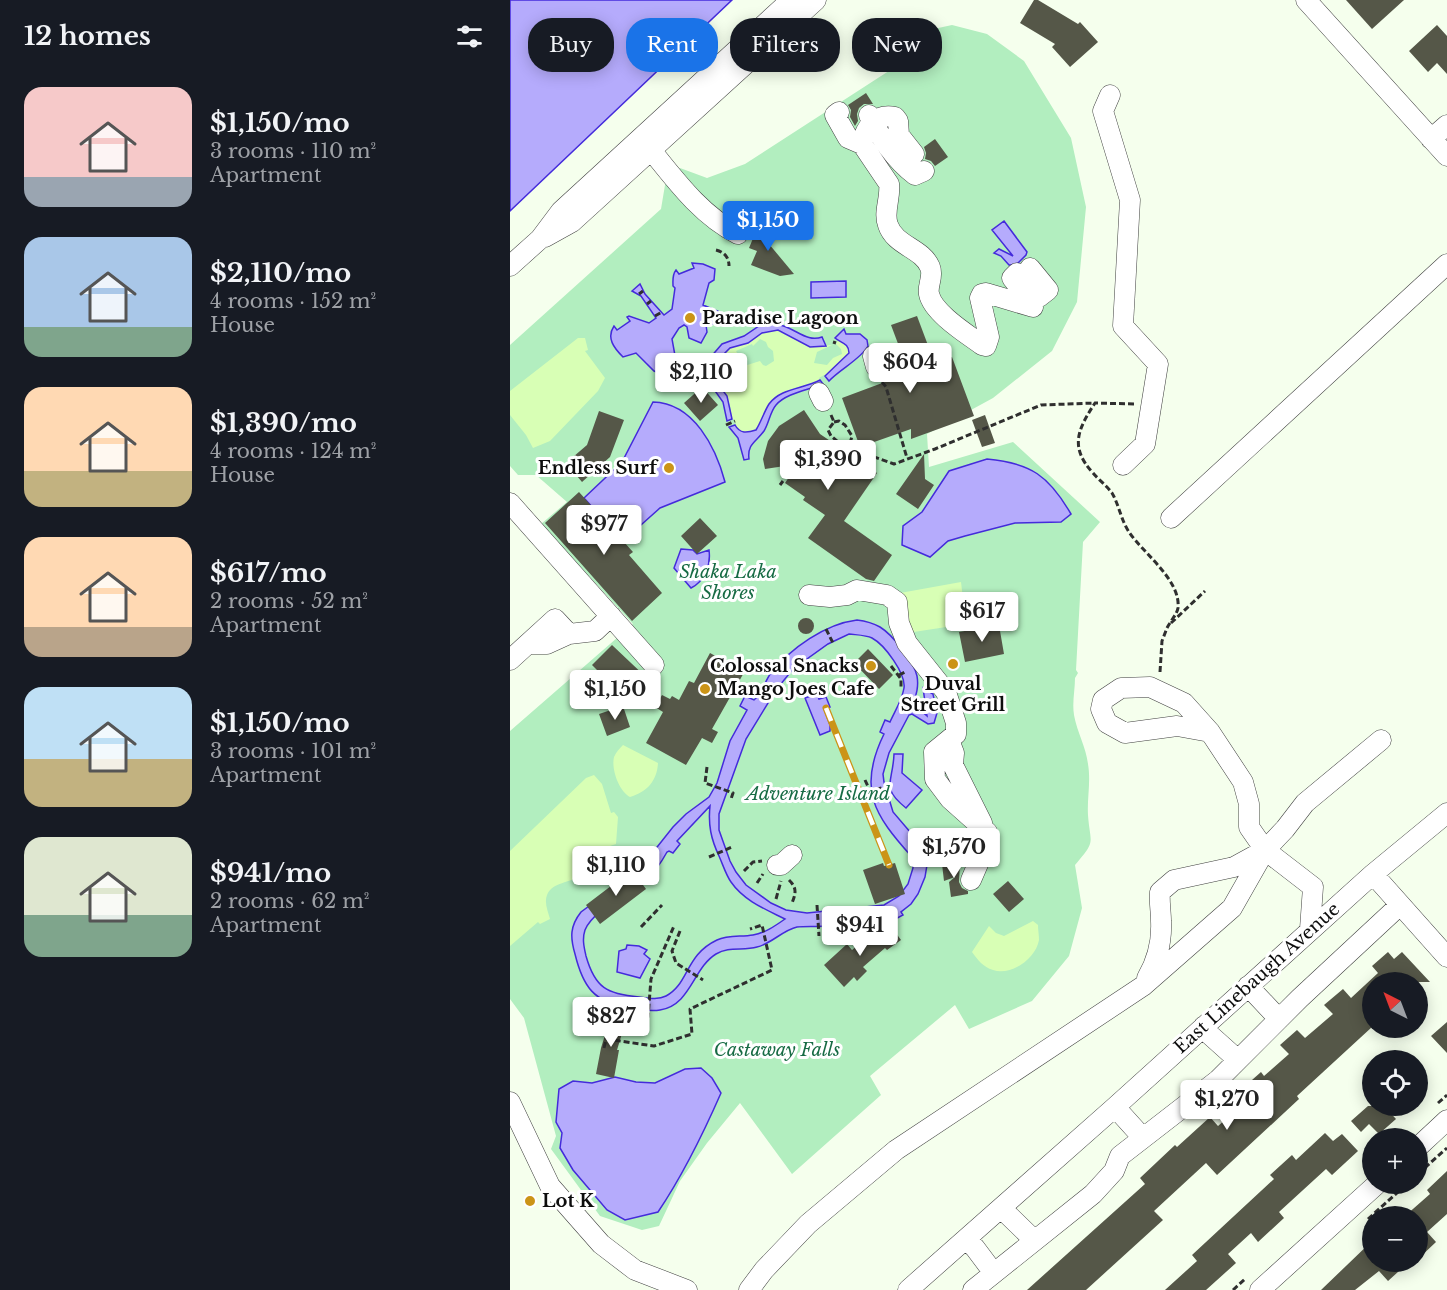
<!DOCTYPE html>
<meta charset="utf-8">
<style>
body{margin:0;font-family:"Libre Baskerville",serif;background:#20242c;color:#f1f3f6;height:100vh;display:flex;flex-direction:column;font-size:22px;white-space:nowrap}
*{box-sizing:border-box;margin:0}
p{font-size:20px;color:#9ea1a6}
.icon{flex:none;width:33px;height:33px;fill:none;stroke:currentColor;stroke-width:2;stroke-linecap:round;stroke-linejoin:round}
.map{position:relative;flex:1;overflow:hidden}
.side{display:flex;flex-direction:column;background:#171b24;width:510px}
.side>*{flex:none}
.banner{position:absolute;left:18px;top:18px;width:570px;height:54px;display:flex;gap:12px}
.needle{width:39px;rotate:318deg}
.fabs{position:absolute;left:852px;top:972px;display:grid;gap:12px}
.fabs a{display:grid;place-items:center;width:66px;height:66px;border-radius:50%;background:#171b24;box-shadow:0 3px 15px #0003;font-size:30px}
.price{position:absolute;translate:-50% -51px;padding:0 14px;border-radius:6px;background:#fff;color:#222;font-size:20px;line-height:39px;filter:drop-shadow(0 2px 3px #0008)}
.price::after{content:'';position:absolute;left:50%;top:36px;width:18px;height:14px;margin-left:-9px;background:inherit;clip-path:polygon(0 0,100% 0,50% 100%)}
.price.selected{background:#1a73e8;color:#fff}
ul{padding:0;list-style:none}
li{display:flex;align-items:center;gap:18px;height:150px;padding:0 24px}
li span{display:grid;place-items:center;flex:none;width:168px;height:120px;border-radius:18px;color:#555}
li>.icon{margin-inline-start:auto}
span .icon{width:72px;height:72px;fill:#fffc;stroke-width:1}
li b{font-size:26px}
h2{display:flex;justify-content:space-between;align-items:center;height:72px;padding:0 24px;font-size:26px}
.pill{padding:0 21px;border-radius:24px;background:#171b24;box-shadow:0 3px 15px #0003;font-size:21px;line-height:54px}
.pill.selected{background:#1a73e8;color:#fff}
main{display:flex;flex:1;min-height:0}
.map>svg:first-child{display:block}
.green{fill:#b2eebf}
.sand{fill:#d8ffb5;fill-rule:evenodd}
.water{fill:#b5abfc;stroke:#442bdb;stroke-width:1.5;fill-rule:evenodd}
.building{fill:#555748}
.lines{fill:none;stroke-linecap:round;stroke-linejoin:round}
.minor-casing{stroke:#404040;stroke-width:21}
.path{stroke:#2f2f2f;stroke-width:3;stroke-dasharray:6 3;stroke-linecap:butt}
.minor{stroke:#fff;stroke-width:20}
.rail-casing{stroke:#cb9417;stroke-width:7}
.rail{stroke:#fff;stroke-width:4.5;stroke-dasharray:14;stroke-linecap:butt}
.poi-dot{fill:#cb9417;stroke:#fff;stroke-width:2}
.labels{text-anchor:middle;stroke-width:6;stroke-linejoin:round;paint-order:stroke}
.poi-label{font-size:18px;font-weight:bold;fill:#0d0d0d;stroke:#fff;text-anchor:start}
.park-label{font-size:18px;font-style:italic;fill:#176b44;stroke:#fff}
.street-label{font-size:18px;fill:#0d0d0d;stroke:#fff}
</style>
<main>
<section class="side">
<h2>12 homes<svg class="icon" aria-label="filters" viewBox="0 0 24 24"><path d="M4 7h16M4 17h16"/><circle cx="9" cy="7" r="2"/><circle cx="15" cy="17" r="2"/></svg></h2>
<ul>
<li><span style="background:linear-gradient(#f6c9c9 75%,#9aa5b1 0)"><svg class="icon" aria-label="home" viewBox="0 0 24 24"><path d="M3 11l9-7 9 7M6 9v11h12V9"/></svg></span><div><b>$1,150/mo</b><p>3 rooms · 110 m²</p><p>Apartment</p></div></li>
<li><span style="background:linear-gradient(#a9c7e8 75%,#7fa58c 0)"><svg class="icon" aria-label="home" viewBox="0 0 24 24"><path d="M3 11l9-7 9 7M6 9v11h12V9"/></svg></span><div><b>$2,110/mo</b><p>4 rooms · 152 m²</p><p>House</p></div></li>
<li><span style="background:linear-gradient(#ffd9b3 70%,#c2b280 0)"><svg class="icon" aria-label="home" viewBox="0 0 24 24"><path d="M3 11l9-7 9 7M6 9v11h12V9"/></svg></span><div><b>$1,390/mo</b><p>4 rooms · 124 m²</p><p>House</p></div></li>
<li><span style="background:linear-gradient(#ffd9b3 75%,#b9a48a 0)"><svg class="icon" aria-label="home" viewBox="0 0 24 24"><path d="M3 11l9-7 9 7M6 9v11h12V9"/></svg></span><div><b>$617/mo</b><p>2 rooms · 52 m²</p><p>Apartment</p></div></li>
<li><span style="background:linear-gradient(#bfe0f5 60%,#c2b280 0)"><svg class="icon" aria-label="home" viewBox="0 0 24 24"><path d="M3 11l9-7 9 7M6 9v11h12V9"/></svg></span><div><b>$1,150/mo</b><p>3 rooms · 101 m²</p><p>Apartment</p></div></li>
<li><span style="background:linear-gradient(#dfe7d0 65%,#7fa58c 0)"><svg class="icon" aria-label="home" viewBox="0 0 24 24"><path d="M3 11l9-7 9 7M6 9v11h12V9"/></svg></span><div><b>$941/mo</b><p>2 rooms · 62 m²</p><p>Apartment</p></div></li>
</ul>
</section>
<div class="map">
<svg width="937" height="1290" viewBox="0 0 937 1290">
<rect width="100%" height="100%" fill="#f5ffed"/>
<!-- green -->
<path class="green" d="M442,25L477,34L514,61L561,138L576,207L567,302L542,351L483,398L417,434L419,467L503,442L590,522L573,542L566,670L568,673L565,678C565,690 562,703 564,715C567,732 576,747 578,764C581,782 577,798 578,815C580,844 587,840 565,865L572,908L559,956L522,1001L459,1029L445,1005L360,1076L371,1095L282,1174L230,1103L197,1143L170,1181L149,1226L132,1230L90,1216L41,1149L46,1136L14,1018L0,999V731L123,624L31,524L57,502L26,475H8L0,466V345L151,209L156,179L170,168L197,178L235,164L402,56L410,32Z"/>
<!-- sand -->
<path class="sand" d="M268,330C293,341 293,348 322,345L307,352L304,363L317,365L323,358L332,354L331,349L326,344L328,340C334,341 339,347 339,353L318,375L315,376L314,375L309,378L310,380C299,386 284,386 274,393C260,401 244,452 225,425L226,424L224,419H222L220,405L205,380V365L220,348L238,343L252,333ZM250,339L256,342L258,347L263,351L264,361L256,366L253,365L250,361L234,366L226,351L242,344L243,346Z
M68,338H75L78,350L75,351L95,378L88,391L40,441L23,448L16,435L0,415V391Z
M451,582L456,624L397,633L390,593Z
M113,745L148,763C147,781 137,792 120,797C109,791 101,769 104,757C106,752 110,748 113,745Z
M84,775L92,784L101,813L104,812L108,817L106,844C89,848 82,864 70,875C60,884 43,881 37,895C34,903 38,911 40,919L30,924L28,922L0,946V851L76,778Z
M523,921L528,925C528,930 529,935 529,940C526,958 502,976 483,970C473,967 468,960 462,952L479,926L486,933L494,936Z"/>
<!-- water -->
<path class="water" d="M0,0H222L0,211Z
M494,221L517,252L516,255L506,265H499L491,256L484,253L489,249L503,256L482,230Z
M182,263L193,264L205,269L204,280L199,283L193,305L212,313L210,323L196,325L197,332L191,343L179,338L177,327L174,325L169,328L162,339L166,361L149,373L144,371L126,353L113,357C104,348 96,338 104,326L107,330L120,321L117,317L119,316L139,323L146,318L131,296L122,291L130,284L135,294L154,315L162,309L165,288L163,286C163,280 162,275 166,270L169,274L184,268Z
M336,281V297L301,298V282Z
M258,324C282,322 294,344 312,337L316,346L300,347L268,330L252,333L238,343L220,348L208,360L204,373L205,380L217,396L222,419L217,421L213,402L198,381L199,359L212,344L234,336L249,326Z
M334,329L336,334H350L357,340L358,346C351,359 330,369 319,381L315,376L339,353C339,343 331,343 325,338Z
M310,380L313,384C299,390 276,393 266,405C260,412 259,423 254,431C246,442 237,444 239,459L234,460L228,438L219,427L225,425C230,434 237,433 246,430C251,422 254,412 259,404C271,388 293,389 310,380Z
M143,402C184,403 206,448 215,482L150,508L113,541L74,498L112,462Z
M477,459C521,463 539,476 561,514L551,522L505,523L455,536L438,541L420,557L392,545L393,526L412,512L439,471Z
M171,549L183,550L187,554L199,550C201,565 195,581 181,588L164,568Z
M347,620C355,621 363,623 370,627C383,635 404,662 407,676C409,687 406,695 403,704L417,716L413,688L423,694L427,713L424,723L418,724L402,714L399,715L379,753L373,774L374,782L383,812L412,846L415,853L417,865L415,877L408,894L401,904L391,912L393,915L380,922L378,918C366,922 355,921 342,922C333,922 324,925 315,926C306,927 296,926 287,927C273,930 261,944 247,947C233,951 219,946 206,954C183,968 181,1005 150,1010C139,1012 129,1009 118,1008C84,1002 73,987 65,954C60,937 60,926 71,912L124,873L136,861L163,827L176,814L199,797L207,783L220,741L237,710L230,706L235,696L244,700C253,693 254,682 261,673C281,648 315,624 347,620ZM339,634C347,635 356,635 362,638C375,645 396,674 394,688C392,700 385,711 380,722L375,720L370,732L374,734C347,789 364,815 402,857L403,868L398,884L389,896L374,905L297,913L276,910L261,903L236,885L226,872L220,861L209,830V814L236,739L266,690L283,669L318,644ZM200,806C198,825 201,839 209,856C213,865 216,875 221,882C234,901 257,910 275,919C265,926 255,933 243,935C231,937 218,935 207,940C175,955 179,984 156,996C148,1000 138,998 129,997C97,994 85,988 76,956C74,947 72,939 75,930C82,911 119,894 135,881C145,872 151,863 157,852L159,851L163,853L170,844L167,841Z
M307,694L309,699L316,697L320,707L314,709L320,725V731L310,735L295,698Z
M384,754H393L392,773L412,790L396,808C370,787 383,783 384,754Z
M117,945L129,946L137,950L134,954L140,959L130,978L107,972L109,951L116,949Z
M191,1068L202,1078L211,1093C193,1134 173,1175 148,1212L115,1220L97,1210L63,1170L50,1148L52,1133L46,1122L49,1089L63,1081L82,1083L105,1077L126,1082L145,1083L175,1069Z"/>
<!-- building -->
<path class="building" d="M524,0H528L568,24L570,22L588,42L560,67L542,47L545,44L510,23Z
M836,0H894L862,29Z
M927,25L937,36V74L927,63L918,72L899,51Z
M356,93L363,104H354L349,108L347,114L348,121L345,126L340,117L341,110L338,105Z
M425,139L438,157L425,166L421,161L415,159L416,153L414,147Z
M249,224L273,234L259,244L284,274L270,276L241,265L247,251L239,248Z
M407,316L425,364L442,357L464,416L401,439V429L350,447L332,398L399,373L381,325Z
M192,387L208,405L190,421L174,403Z
M294,410L310,434L367,473L334,521L382,555L364,581L356,579L298,538L315,515L293,500L295,497L275,483L288,464L255,469L253,459L258,441L269,426Z
M89,411L114,420L100,457L72,482L56,463L77,445Z
M475,415L485,443L472,447L462,420Z
M414,454L415,479L424,485L408,509L386,494Z
M69,492L123,552L119,555L152,593L122,621L35,523Z
M190,518L207,536L187,554L171,536Z
M288 626a8 8 0 1 1 16 0a8 8 0 1 1-16 0Z
M489,625L494,654L455,662L449,632Z
M102,645L139,680L123,695L99,682L82,665Z
M358,649L383,675L369,689L344,663Z
M200,653L220,664L221,661L236,669L202,729L208,732L202,743L192,738L176,765L136,743L153,712L145,707L152,695L160,699L162,696L169,700L179,681L184,683Z
M113,706L120,727L97,736L89,714Z
M450,862L449,882L452,888L458,891V894L441,897L439,882L445,877L434,881L432,864Z
M373,863L374,866L385,863L395,894L365,904L353,870Z
M122,870L136,889L90,924L76,905Z
M498,881L514,899L499,912L483,894Z
M380,925L391,940L377,950L375,948L353,967L357,971L347,981L344,977L334,987L314,965L337,944L342,950L348,945L350,948Z
M878,952L884,959L892,952L920,982H862V1027L787,1096L789,1099L707,1175L696,1163L644,1211L653,1220L576,1290H517L635,1184L630,1178L665,1145L667,1147L700,1117L708,1126L741,1097L733,1088L751,1072L754,1076L779,1054L770,1045L787,1030L795,1038L823,1014L814,1005L833,989L841,998L868,973L862,966Z
M101,1016L116,1020L107,1050H109L104,1078L86,1074L91,1048Z
M937,1022V1053L921,1036Z
M858,1106H874L886,1119L869,1134L859,1124L851,1132L841,1121Z
M815,1133L823,1141L832,1134L848,1151L822,1175L816,1169L769,1212L774,1218L748,1242L741,1233L718,1254L726,1263L696,1290H655L687,1261L682,1255L764,1179L760,1175L782,1155L786,1160Z
M937,1171V1214L917,1232L926,1242L908,1259V1216H895L920,1194L917,1190Z
M862,1241V1262H899L878,1281L869,1271L845,1290H811Z"/>
<g class="lines">
<!-- minor casing -->
<g class="minor-casing">
<path id="minor" d="M796,0L937,156
M600,95L593,111L620,200L613,326L648,364L635,444L613,465
M329,112L325,115L338,138L352,144
M359,115C371,138 384,159 405,175L414,171
M921,139L937,125
M141,150C166,181 192,216 228,234
M404,154L389,135L388,121L385,117C366,113 355,127 352,144L379,184C381,198 373,212 378,225C385,246 412,248 420,267C424,277 417,285 419,294C423,313 457,334 472,345L476,346L479,337L470,298L472,294L476,293L523,307L522,303L502,278L507,273L529,297L538,290L520,268
M35,237L62,222L306,0
M0,266L30,239L51,211L281,0
M363,356L366,367
M309,393L313,401
M0,503L144,665
M661,518L937,264
M299,595L320,597L337,595L347,590L377,595L387,602L389,623L397,643L436,692L446,723V734L424,752L425,779L440,799L477,832L471,857L461,880
M18,644H37L59,634L85,631L101,616
M0,660L45,619L59,634
M700,732L667,726L615,733L597,723L591,709L593,700L611,688L640,687L674,703L700,732L733,782L739,804V827L755,850L803,887L800,929
M439,740L444,753L443,765L472,823
M267,865H271L282,855
M863,874L937,957
M637,978C647,961 652,941 651,921C651,911 649,902 650,892L664,880L724,867L755,850L775,829L795,803L871,740
M738,986L769,1019
M694,1026L699,1034L728,1060
M0,1102L40,1186L91,1244L125,1270L177,1290
M605,1107L633,1138
M908,1147L937,1120
M491,1208L524,1240
M456,1239L465,1248L483,1272
M239,1290L254,1270L298,1224L386,1150L633,986L722,908L755,850
M398,1290L605,1107L863,874L937,813
M463,1290L583,1194L604,1171L610,1156L708,1080L790,998L890,905
M750,1290L867,1184"/>
</g>
<!-- path -->
<path class="path" d="M206,250C214,252 219,257 219,266
M129,294L133,291
M137,304L141,301
M145,316L152,312
M323,342L326,343
M372,382L376,387L397,458
M624,404L585,403C568,429 559,447 583,473C589,480 597,486 602,493C609,505 611,520 619,532C633,553 671,580 668,608C667,614 660,622 657,628
M321,415L324,422L318,430L321,436L333,446L384,464L425,449L531,405L585,403
M324,422L329,421L335,425L342,436L339,447
M216,425L225,421
M277,475L280,471
M270,485L273,481
M661,623L695,591
M316,629L323,643
M381,666L391,679V687
M650,672L652,641L657,628
M389,675L397,671
M197,767L195,783L223,793L221,799
M355,780L360,791L375,787
M199,857L222,847
M234,871L243,862L252,861
M279,880C287,888 286,893 282,903
M247,883L253,874
M266,899L271,881
M307,905L309,936
M131,927L152,905
M170,931L162,951L166,963L193,980
M97,1029L100,1014L128,1022L138,1017L141,979L164,926
M94,1048L96,1039L144,1046L182,1034L180,1009L262,970L252,925L240,929
M928,1103L937,1095
M908,1174L937,1148
M858,1219L897,1184
M723,1290L735,1279"/>
<!-- minor -->
<use href="#minor" class="minor"/>
<!-- rail casing -->
<g class="rail-casing">
<path id="rail" d="M316,708L379,865"/>
</g>
<!-- rail -->
<use href="#rail" class="rail"/>
</g>
<!-- markers -->
<g class="poi-dot">
<circle cx="180" cy="318" r="6"/>
<circle cx="159" cy="468" r="6"/>
<circle cx="443" cy="664" r="6"/>
<circle cx="361" cy="666" r="6"/>
<circle cx="195" cy="689" r="6"/>
<circle cx="20" cy="1201" r="6"/>
</g>
<g class="labels">
<!-- poi labels -->
<g class="poi-label">
<text x="192" y="324">Paradise Lagoon</text>
<text x="147" y="474" text-anchor="end">Endless Surf</text>
<text x="349" y="672" text-anchor="end">Colossal Snacks</text>
<text x="443" y="690" text-anchor="middle">Duval<tspan x="443" dy="21">Street Grill</tspan></text>
<text x="207" y="695">Mango Joes Cafe</text>
<text x="32" y="1207">Lot K</text>
</g>
<!-- park labels -->
<g class="park-label">
<text x="218" y="578">Shaka Laka<tspan x="218" dy="21">Shores</tspan></text>
<text x="308" y="800">Adventure Island</text>
<text x="267" y="1056">Castaway Falls</text>
</g>
<!-- street labels -->
<g class="street-label">
<text transform="translate(747 978) rotate(-42)" y="6">East Linebaugh Avenue</text>
</g>
</g>
</svg>
<div class="fabs">
<a><svg class="needle" viewBox="-14 -14 28 28"><path d="M0-13l5 13h-10z" fill="#e53935"/><path d="M0 13l5-13h-10z" fill="#9ea1a6"/></svg></a>
<a><svg class="icon" aria-label="locate" viewBox="0 0 24 24"><circle cx="12" cy="12" r="6"/><path d="M12 2v4M12 18v4M2 12h4M18 12h4"/></svg></a>
<a>+</a>
<a>−</a>
</div>
<b class="price selected" style="left:258px;top:252px">$1,150</b>
<b class="price" style="left:400px;top:394px">$604</b>
<b class="price" style="left:191px;top:404px">$2,110</b>
<b class="price" style="left:318px;top:491px">$1,390</b>
<b class="price" style="left:94px;top:556px">$977</b>
<b class="price" style="left:472px;top:643px">$617</b>
<b class="price" style="left:105px;top:721px">$1,150</b>
<b class="price" style="left:444px;top:879px">$1,570</b>
<b class="price" style="left:106px;top:897px">$1,110</b>
<b class="price" style="left:350px;top:957px">$941</b>
<b class="price" style="left:101px;top:1048px">$827</b>
<b class="price" style="left:717px;top:1131px">$1,270</b>
<div class="banner">
<a class="pill">Buy</a>
<a class="pill selected">Rent</a>
<a class="pill">Filters</a>
<a class="pill">New</a>
</div>
</div>
</main>
